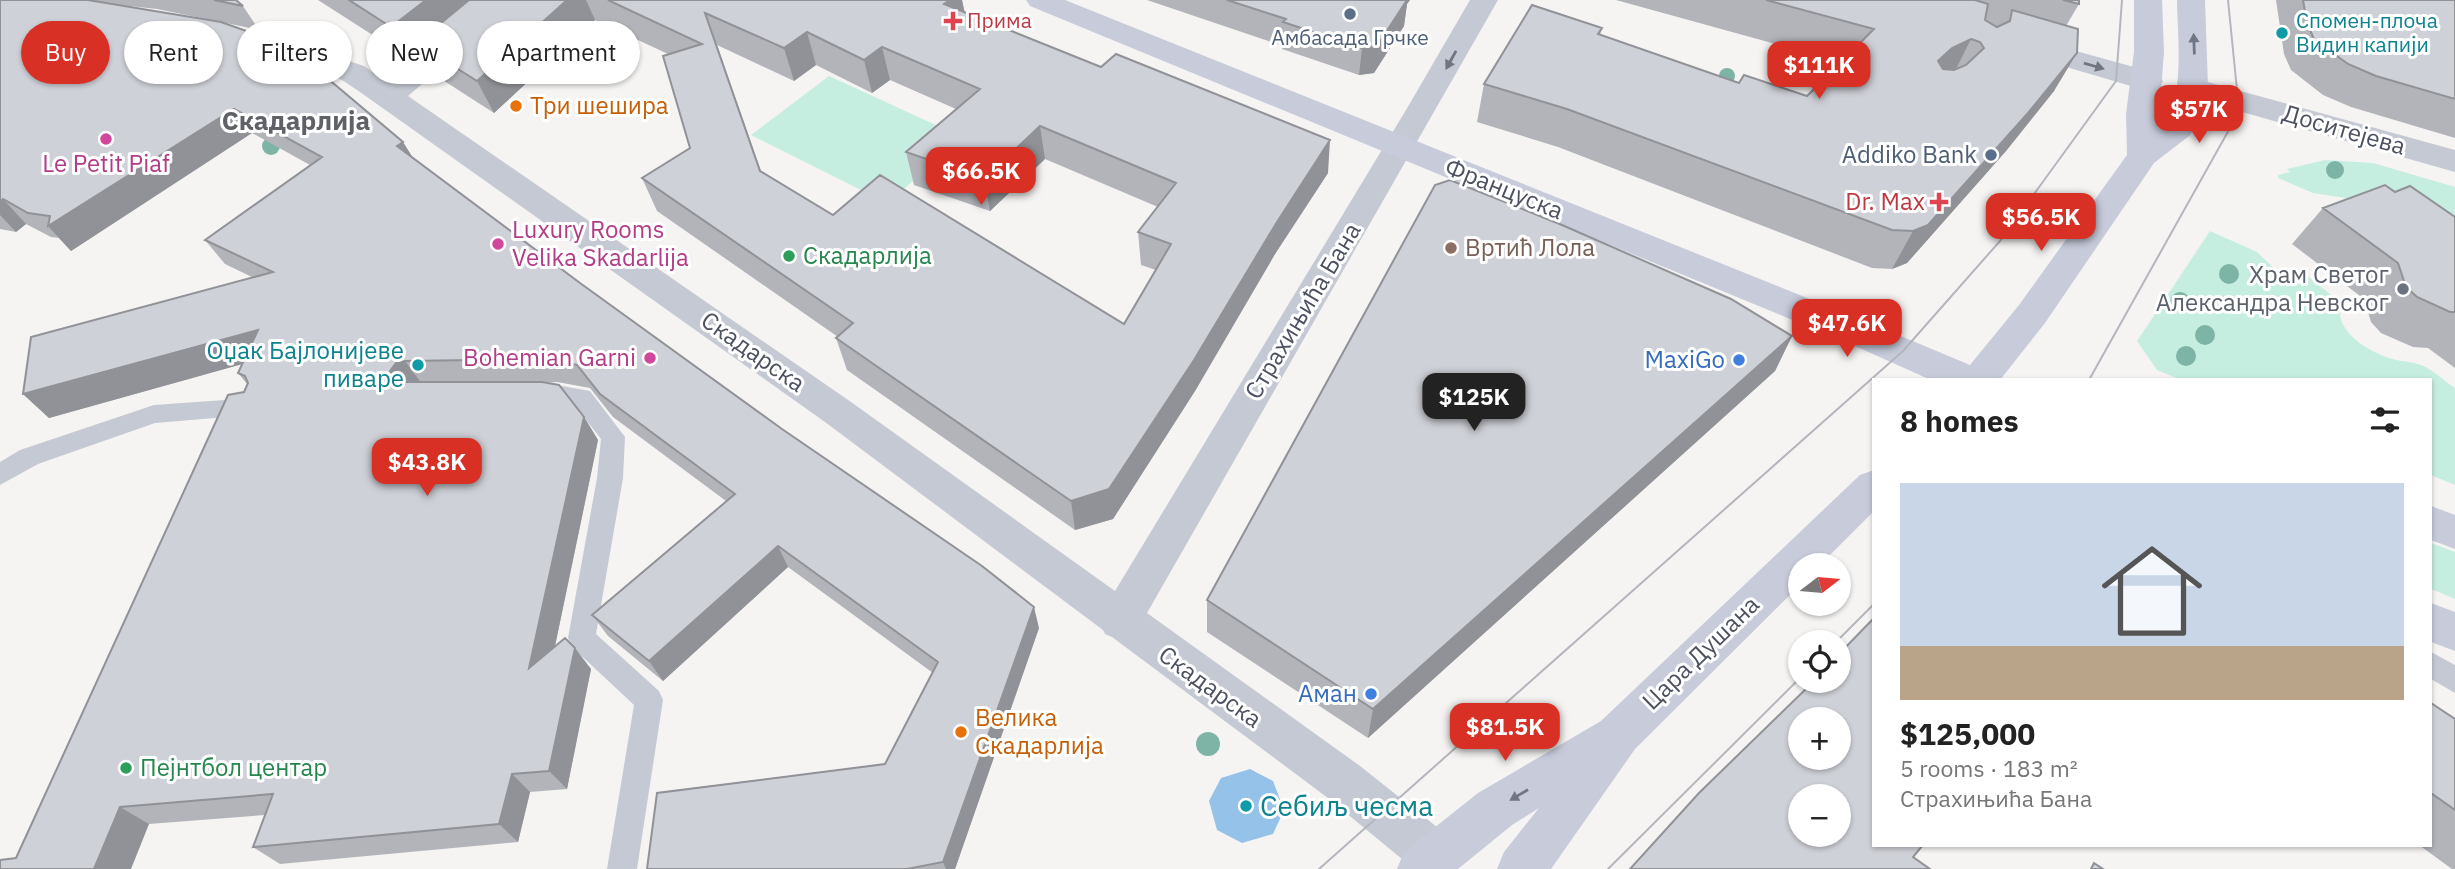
<!DOCTYPE html>
<meta charset="utf-8">
<style>
body{margin:0;font-family:"IBM Plex Sans",sans-serif;background:#f6f6f6;color:#222;height:100vh;display:flex;flex-direction:column;font-size:26px;white-space:nowrap}
*{box-sizing:border-box;margin:0}
p{font-size:23px;color:#767676}
.icon{flex:none;width:38px;height:38px;fill:none;stroke:currentColor;stroke-width:2;stroke-linecap:round;stroke-linejoin:round}
.map{position:relative;flex:1;overflow:hidden}
.drawer{position:absolute;left:1872px;top:378px;width:560px;height:469px;display:flex;flex-direction:column;background:#fff;border-radius:0px;box-shadow:0 2px 5px #0004}
.drawer>*{flex:none}
.banner{position:absolute;left:21px;top:21px;width:665px;height:63px;display:flex;gap:14px}
.needle{width:46px;rotate:74deg}
.controls{position:absolute;left:1788px;top:553px;display:grid;gap:14px}
.controls a{display:grid;place-items:center;width:63px;height:63px;border-radius:50%;background:#fff;box-shadow:0 2px 5px #0004;font-size:35px}
.price{position:absolute;translate:-50% -60px;padding:0 16px;border-radius:14px;background:#d93025;color:#fff;font-size:23px;line-height:46px;filter:drop-shadow(0 2px 4px #0008)}
.price::after{content:'';position:absolute;left:50%;top:42px;width:21px;height:16px;margin-left:-10px;background:inherit;clip-path:polygon(0 0,100% 0,50% 100%)}
.price.on{background:#222;color:#fff}
ul{padding:0;list-style:none}
li{display:grid;align-content:center;gap:14px;height:371px;padding:0 28px}
li span{display:grid;place-items:center;height:217px;border-radius:0px;color:#555}
li>.icon{margin-inline-start:auto}
span .icon{width:126px;height:126px;fill:#fffc;stroke-width:1}
li b{font-size:30px}
h2{display:flex;justify-content:space-between;align-items:center;height:84px;padding:0 28px;font-size:30px}
.pill{padding:0 24px;border-radius:32px;background:#fff;box-shadow:0 2px 5px #0004;font-size:24px;line-height:63px}
.pill.on{background:#d93025;color:#fff}
.map>svg:first-child{display:block}
.green{fill:#c6eee0}
.water{fill:#95c2e9}
.lines{fill:none;stroke-linecap:round;stroke-linejoin:round}
.lane{fill:#c5c9d3;fill-rule:evenodd}
.street{fill:#c5c9d3;fill-rule:evenodd}
.secondary{fill:#c7cbda;fill-rule:evenodd}
.tram{stroke:#b5b6bd;stroke-width:2}
.tree{fill:#7eb4a6}
.wall{fill:#b2b4ba;fill-rule:evenodd}
.shaded-wall{fill:#919297}
.building{fill:#cfd1d8;stroke:#919297;stroke-width:2;fill-rule:evenodd}
.oneway{fill:#707685}
.oneway2{fill:#707582}
.service-dot{fill:#5c6f8a;stroke:#fff;stroke-width:2.5}
.health-dot{fill:#e0444e;stroke:#fff;stroke-width:2.5}
.culture-dot{fill:#0f9aa8;stroke:#fff;stroke-width:2.5}
.food-dot{fill:#e8710a;stroke:#fff;stroke-width:2.5}
.hotel-dot{fill:#d1479c;stroke:#fff;stroke-width:2.5}
.education-dot{fill:#8d6e63;stroke:#fff;stroke-width:2.5}
.leisure-dot{fill:#2e9e5b;stroke:#fff;stroke-width:2.5}
.worship-dot{fill:#6b7280;stroke:#fff;stroke-width:2.5}
.shop-dot{fill:#3f7fe0;stroke:#fff;stroke-width:2.5}
.labels{text-anchor:middle;stroke-width:6;stroke-linejoin:round;paint-order:stroke}
.far-health-label{font-size:21px;fill:#be3a42;stroke:#fff;text-anchor:start}
.far-culture-label{font-size:21px;fill:#0d838f;stroke:#fff;text-anchor:start}
.far-service-label{font-size:21px;fill:#4e5e75;stroke:#fff}
.food-label{font-size:24px;fill:#c56008;stroke:#fff;text-anchor:start}
.street-label{font-size:24px;fill:#4b5160;stroke:#fff}
.service-label{font-size:24px;fill:#4e5e75;stroke:#fff;text-anchor:end}
.hotel-label{font-size:24px;fill:#b23c85;stroke:#fff}
.health-label{font-size:24px;fill:#be3a42;stroke:#fff;text-anchor:end}
.education-label{font-size:24px;fill:#785e54;stroke:#fff;text-anchor:start}
.leisure-label{font-size:24px;fill:#27864d;stroke:#fff;text-anchor:start}
.worship-label{font-size:24px;fill:#5b616d;stroke:#fff;text-anchor:end}
.culture-label{font-size:24px;fill:#0d838f;stroke:#fff;text-anchor:end}
.shop-label{font-size:24px;fill:#366cbe;stroke:#fff;text-anchor:end}
.neighbourhood-label{font-size:26px;font-weight:bold;fill:#5f6167;stroke:#fff}
.near-culture-label{font-size:28px;fill:#0d838f;stroke:#fff;text-anchor:start}
</style>
<div class="map">
<svg width="2455" height="869" viewBox="0 0 2455 869">
<rect width="100%" height="100%" fill="#f5f4f3"/>
<!-- green -->
<path class="green" d="M829,76L964,138L887,203L751,135Z
M2325,160L2373,163L2455,187V244L2358,200L2313,193L2278,178V175L2290,172L2287,169Z
M2210,231L2257,252L2285,279L2309,277L2341,303C2333,329 2364,349 2386,357C2396,361 2407,361 2418,364C2430,367 2444,381 2455,388V485L2431,475V380H2181L2157,370L2137,341Z
M2431,543L2455,552V599L2431,589Z"/>
<!-- water -->
<path class="water" d="M1250,769L1273,781L1284,810L1273,834L1242,843L1217,830L1209,801L1221,778Z"/>
<g class="lines">
<!-- lane -->
<path class="lane" d="M534,385H557L590,391L625,437L623,478L596,634L659,691L663,700L637,869H607L634,705L572,647L568,638L597,478L601,439L575,406L526,401L522,394L526,387Z
M253,398L262,400L265,407L262,414L155,423L38,464L0,485V462L20,450L154,405Z
M2431,652L2455,665V693L2431,679Z"/>
<!-- street -->
<path class="street" d="M488,0H520L408,96L851,402L1115,591L1406,110L1470,0H1498L1147,613L1360,766L1452,839L1459,856L1454,869H1414L1328,798L1112,637L1105,634L1103,630L825,422L360,92L342,80L242,44L237,38L242,32L252,29L262,32L364,66L387,82Z
M2022,36L2159,74L2163,81L2159,88L2148,91L2012,51L2007,45L2012,39Z
M2193,78L2455,150V172L2182,95L2178,88L2182,81Z"/>
<!-- secondary -->
<path class="secondary" d="M1026,0H1065L1872,324L1970,365L2019,305L2127,155L2126,114L2134,52V0H2162L2164,52L2158,128C2187,107 2177,33 2177,0H2205L2208,88L2194,129L2189,136L2154,163L2045,323L2000,380H1931L1846,342L1030,6Z
M1874,470V511L1820,565H1801V584L1635,749L1551,869H1497L1504,852L1539,808L1512,825L1458,869H1397L1404,852L1478,793L1601,721L1860,475Z
M2431,506L2455,515V549L2431,540Z
M2431,603L2455,612V651L2431,642Z"/>
<!-- tram -->
<path class="tram" d="M2089,380L2230,128L2238,100L2228,0
M1836,642L1874,604
M1319,869L1903,351L2000,241L2116,81L2122,0
M1608,869L1801,677"/>
</g>
<!-- trees -->
<g class="tree">
<circle cx="1727" cy="76" r="8"/>
<circle cx="271" cy="146" r="9"/>
<circle cx="2335" cy="170" r="9"/>
<circle cx="2229" cy="274" r="10"/>
<circle cx="2180" cy="302" r="10"/>
<circle cx="2205" cy="335" r="10"/>
<circle cx="2186" cy="356" r="10"/>
<circle cx="1208" cy="744" r="12"/>
</g>
<!-- wall -->
<path class="wall" d="M0,0H236L243,6L259,30L221,22L403,142L412,157L1039,628L955,869H647L885,764L933,673L788,567L663,681L608,636L592,615L726,501L613,417L590,388L557,382L543,383L584,417L598,440L555,646L591,669L567,789L530,792L518,842L280,864L253,847L265,815L149,824L16,858L244,392L247,384L238,373L242,364L49,418L23,394L254,278L225,264L205,240L310,165L252,133L71,251L59,238L51,237L26,224L16,232L0,229ZM102,3L157,9L221,22Z
M318,0H962L965,13L1328,173L1275,254L1195,391L1113,519L1075,530L847,370L836,338L838,337L657,211L642,178L690,148L668,54L595,20L494,113L435,75L421,50L410,59ZM717,45L794,81L816,65L872,93L890,80L956,109L906,152L914,185L990,211L1045,159L1158,207L1138,232L1141,265L1156,270L1124,324L833,215L761,171Z
M1147,0H1410L1407,4L1404,26L1374,73L1359,75L1282,49L1283,46Z
M1616,0H2079V4L2066,26L2054,91L2006,151L1907,263L1892,269L1872,268L1558,147L1477,122L1484,84L1602,28L1600,35L1739,83L1807,96L1841,62Z
M2276,0H2455V138L2351,107L2323,95L2291,70L2284,54Z
M2395,192L2455,217V368L2428,348L2413,347L2381,333L2371,322L2364,299L2292,244L2323,208Z
M1792,336L1775,371L1368,738L1207,632V600Z
M2431,703L2455,719V869H2452L2419,845H2431Z"/>
<!-- shaded-wall -->
<path class="shaded-wall" d="M426,0H484L417,43L421,50L410,59L391,27Z
M567,0H586L595,20L494,113L477,81Z
M950,0H962L967,25L944,4Z
M1396,0H1410L1407,4L1404,26L1374,73L1359,75L1362,48Z
M807,32L816,65L794,81L784,48Z
M1971,39L1952,77L1933,86L1938,61L1952,48Z
M882,47L890,80L872,93L864,60Z
M2077,53L2054,91L2006,151L1907,263L1892,269L1913,231Z
M234,109L252,133L71,251L48,226Z
M1040,126L1045,159L990,211L984,179Z
M1330,140L1328,173L1275,254L1195,391L1113,519L1075,530L1071,501L1277,222Z
M403,142L418,166L397,146Z
M3,199L26,224L16,232L0,215V202Z
M258,330L278,354L49,418L23,394Z
M1792,336L1775,371L1368,738L1373,709Z
M405,361L422,384L396,382L390,371L396,363Z
M584,417L598,440L546,689L529,668Z
M778,546L788,567L663,681L649,661Z
M1034,607L1039,628L955,869H946L943,862Z
M575,648L591,669L567,789L549,771Z
M512,774L530,792L518,842L499,824Z
M120,807L149,824L131,869H94Z"/>
<!-- building -->
<path class="building" d="M0,0H88L221,22L289,46L403,142L397,146L580,283L782,429L982,566L1034,607L943,862L907,869H647L657,793L885,764L938,662L778,546L649,661L592,615L735,494L600,394L577,365L543,359L405,361L396,363L390,371L396,382H542L559,385L584,417L529,668L565,638L575,648L549,771L512,774L499,824L253,847L273,794L120,807L94,869H0V860L16,858L228,395L244,392L248,383L245,376L238,373L258,330L23,394L31,337L273,272L205,240L322,157L234,109L48,226L50,216L28,213L3,199L0,202Z
M214,0H236L243,6Z
M349,0H426L391,27Z
M469,0H567L477,81L417,43Z
M608,0H950L944,4L1101,67L1116,54L1330,140L1277,222L1194,360L1109,489L1071,501L836,338L853,323L642,178L690,148L663,56L702,44ZM705,13L784,48L807,32L864,60L882,47L980,89L906,152L984,179L1040,126L1176,183L1138,232L1171,244L1124,324L880,175L833,215L760,171Z
M1227,0H1407L1377,46L1362,48L1283,22L1286,19Z
M1766,0H1975L1988,4L1985,20L1997,27L2010,21L2012,10L2078,29L2077,53L2028,113L1928,225L1913,231L1892,230L1567,109L1484,84L1532,5L1602,28L1598,34L1739,83L1744,75L1807,96L1874,29ZM1971,39L1980,42L1984,48L1966,65L1954,70L1943,69L1938,61L1952,48Z
M2063,0H2079V4Z
M2303,0H2455V99L2376,76L2348,64L2314,39L2307,23Z
M1450,180L1562,225L1731,299L1792,336L1373,709L1207,600L1435,185Z
M2385,185L2395,192L2410,186L2455,217V312H2450L2417,297L2406,287L2398,263L2323,208Z
M1874,618V845H1923L1913,857L1930,869H1630L1699,793L1814,681H1839V654ZM1801,719H1839V758H1801ZM1801,796H1839V835H1801Z
M2431,703L2455,719V810L2431,793Z
M2094,863L2103,869H2091Z"/>
<!-- one-way arrows -->
<defs><path id="oneway-solid" d="M-6-.8H1V-3.2L6.5 0L1 3.2V.8H-6Z" transform="scale(1.75)"/></defs>
<g class="oneway">
<use href="#oneway-solid" transform="translate(2194 44) rotate(-92)"/>
<use href="#oneway-solid" transform="translate(1519 795) rotate(149)"/>
</g>
<g class="oneway2">
<use href="#oneway-solid" transform="translate(1451 60) rotate(119)"/>
<use href="#oneway-solid" transform="translate(2094 66) rotate(16)"/>
</g>
<!-- markers -->
<g class="service-dot">
<circle cx="1350" cy="14" r="7"/>
<circle cx="1991" cy="155" r="7"/>
</g>
<g class="health-dot">
<path d="M949.5 10.5h7v7h7v7h-7v7h-7v-7h-7v-7h7z"/>
<path d="M1935.5 191.5h7v7h7v7h-7v7h-7v-7h-7v-7h7z"/>
</g>
<g class="culture-dot">
<circle cx="2282" cy="33" r="7"/>
<circle cx="418" cy="365" r="7"/>
<circle cx="1246" cy="806" r="7"/>
</g>
<g class="food-dot">
<circle cx="516" cy="106" r="7"/>
<circle cx="961" cy="732" r="7"/>
</g>
<g class="hotel-dot">
<circle cx="106" cy="139" r="7"/>
<circle cx="498" cy="244" r="7"/>
<circle cx="650" cy="358" r="7"/>
</g>
<circle class="education-dot" cx="1451" cy="248" r="7"/>
<g class="leisure-dot">
<circle cx="789" cy="256" r="7"/>
<circle cx="126" cy="768" r="7"/>
</g>
<circle class="worship-dot" cx="2403" cy="289" r="7"/>
<g class="shop-dot">
<circle cx="1739" cy="360" r="7"/>
<circle cx="1371" cy="694" r="7"/>
</g>
<g class="labels">
<!-- far-health labels -->
<g class="far-health-label">
<text x="967" y="28">Прима</text>
</g>
<!-- far-culture labels -->
<g class="far-culture-label">
<text x="2296" y="28">Спомен-плоча<tspan x="2296" dy="24">Видин капији</tspan></text>
</g>
<!-- far-service labels -->
<g class="far-service-label">
<text x="1350" y="45">Амбасада Грчке</text>
</g>
<!-- food labels -->
<g class="food-label">
<text x="530" y="114">Три шешира</text>
<text x="975" y="726">Велика<tspan x="975" dy="28">Скадарлија</tspan></text>
</g>
<!-- street labels -->
<g class="street-label">
<text transform="translate(2344 130) rotate(16)" y="8">Доситејева</text>
<text transform="translate(1504 189) rotate(22)" y="8">Француска</text>
<text transform="translate(1303 311) rotate(-59)" y="8">Страхињића Бана</text>
<text transform="translate(753 352) rotate(35)" y="8">Скадарска</text>
<text transform="translate(1701 653) rotate(-44)" y="8">Цара Душана</text>
<text transform="translate(1210 687) rotate(36)" y="8">Скадарска</text>
</g>
<!-- service labels -->
<g class="service-label">
<text x="1977" y="163">Addiko Bank</text>
</g>
<!-- hotel labels -->
<g class="hotel-label">
<text x="106" y="172">Le Petit Piaf</text>
<text x="512" y="238" text-anchor="start">Luxury Rooms<tspan x="512" dy="28">Velika Skadarlija</tspan></text>
<text x="636" y="366" text-anchor="end">Bohemian Garni</text>
</g>
<!-- health labels -->
<g class="health-label">
<text x="1925" y="210">Dr. Max</text>
</g>
<!-- education labels -->
<g class="education-label">
<text x="1465" y="256">Вртић Лола</text>
</g>
<!-- leisure labels -->
<g class="leisure-label">
<text x="803" y="264">Скадарлија</text>
<text x="140" y="776">Пејнтбол центар</text>
</g>
<!-- worship labels -->
<g class="worship-label">
<text x="2389" y="283">Храм Светог<tspan x="2389" dy="28">Александра Невског</tspan></text>
</g>
<!-- culture labels -->
<g class="culture-label">
<text x="404" y="359">Оџак Бајлонијеве<tspan x="404" dy="28">пиваре</tspan></text>
</g>
<!-- shop labels -->
<g class="shop-label">
<text x="1725" y="368">MaxiGo</text>
<text x="1357" y="702">Аман</text>
</g>
<!-- neighbourhood labels -->
<g class="neighbourhood-label">
<text x="296" y="130">Скадарлија</text>
</g>
<!-- near-culture labels -->
<g class="near-culture-label">
<text x="1260" y="816">Себиљ чесма</text>
</g>
</g>
</svg>
<div class="controls">
<a><svg class="needle" viewBox="-14 -14 28 28"><path d="M0-13l5 13h-10z" fill="#e53935"/><path d="M0 13l5-13h-10z" fill="#767676"/></svg></a>
<a><svg class="icon" aria-label="locate" viewBox="0 0 24 24"><circle cx="12" cy="12" r="6"/><path d="M12 2v4M12 18v4M2 12h4M18 12h4"/></svg></a>
<a>+</a>
<a>−</a>
</div>
<b class="price" style="left:1819px;top:101px">$111K</b>
<b class="price" style="left:2199px;top:145px">$57K</b>
<b class="price" style="left:981px;top:207px">$66.5K</b>
<b class="price" style="left:2041px;top:253px">$56.5K</b>
<b class="price" style="left:1847px;top:359px">$47.6K</b>
<b class="price on" style="left:1474px;top:433px">$125K</b>
<b class="price" style="left:427px;top:498px">$43.8K</b>
<b class="price" style="left:1505px;top:763px">$81.5K</b>
<div class="banner">
<a class="pill on">Buy</a>
<a class="pill">Rent</a>
<a class="pill">Filters</a>
<a class="pill">New</a>
<a class="pill">Apartment</a>
</div>
<section class="drawer">
<h2>8 homes<svg class="icon" aria-label="filters" viewBox="0 0 24 24"><path d="M4 7h16M4 17h16"/><circle cx="9" cy="7" r="2"/><circle cx="15" cy="17" r="2"/></svg></h2>
<ul>
<li><span style="background:linear-gradient(#c9d6e8 75%,#b9a48a 0)"><svg class="icon" aria-label="home" viewBox="0 0 24 24"><path d="M3 11l9-7 9 7M6 9v11h12V9"/></svg></span><div><b>$125,000</b><p>5 rooms · 183 m²</p><p>Страхињића Бана</p></div></li>
</ul>
</section>
</div>
